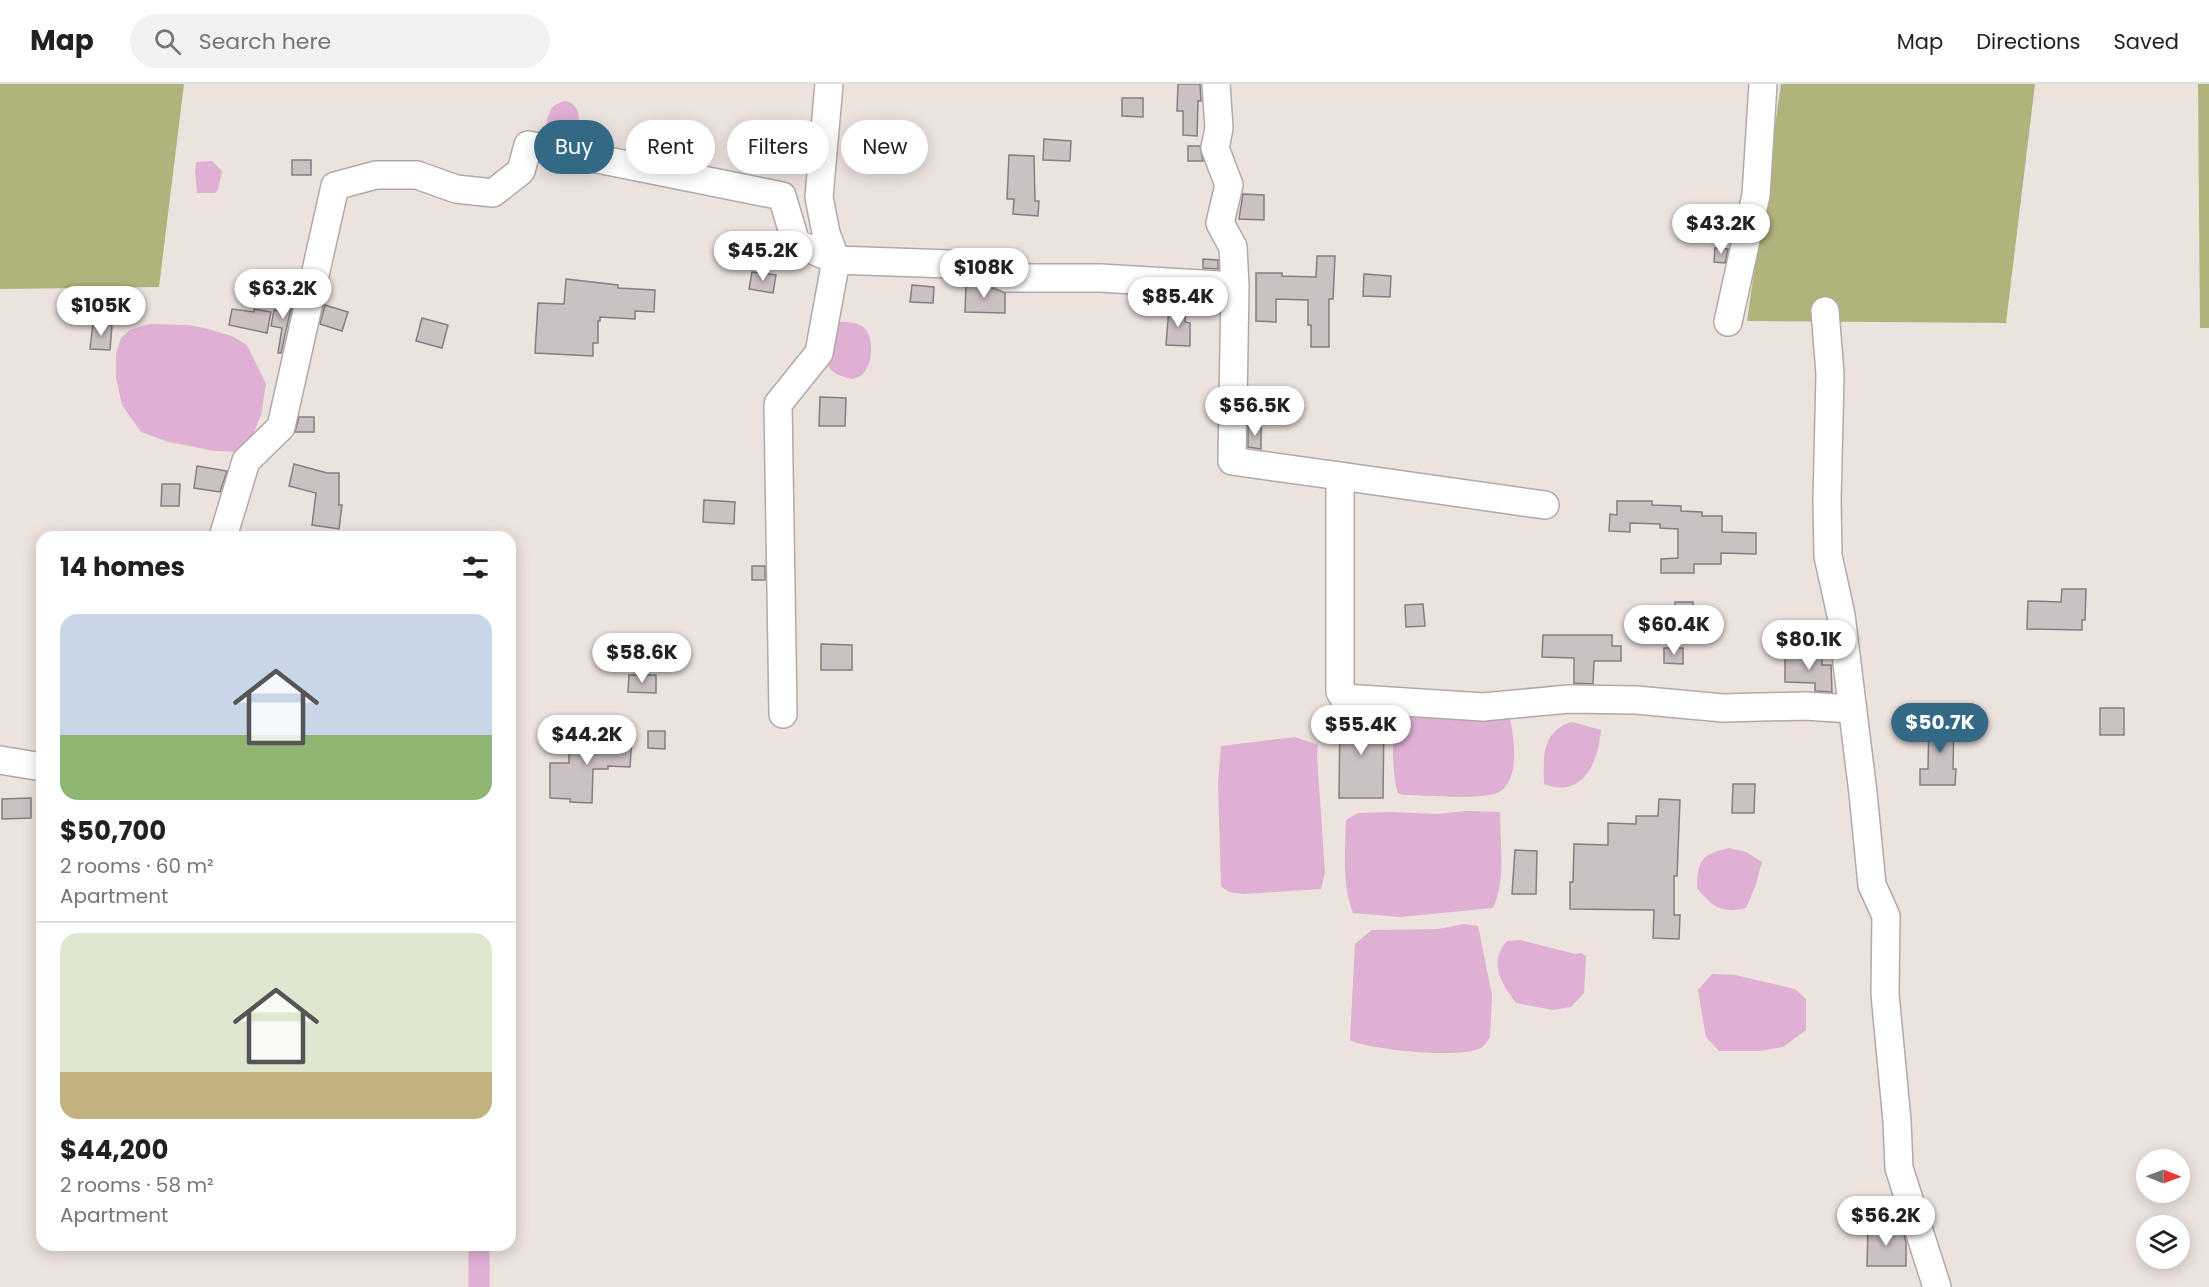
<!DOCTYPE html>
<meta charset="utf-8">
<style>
body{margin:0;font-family:Poppins,sans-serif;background:#f2f2f2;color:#202124;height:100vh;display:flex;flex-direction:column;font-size:22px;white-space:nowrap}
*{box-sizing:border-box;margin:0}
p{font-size:20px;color:#757577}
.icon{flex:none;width:33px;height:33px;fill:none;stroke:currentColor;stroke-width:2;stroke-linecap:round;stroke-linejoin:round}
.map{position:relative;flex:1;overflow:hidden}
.side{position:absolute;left:36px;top:447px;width:480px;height:720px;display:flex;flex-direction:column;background:#fff;border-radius:18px;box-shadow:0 3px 15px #0003}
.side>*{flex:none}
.banner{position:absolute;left:534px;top:36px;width:570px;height:54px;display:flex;gap:12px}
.needle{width:39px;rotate:91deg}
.tools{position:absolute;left:2136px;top:1065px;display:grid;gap:12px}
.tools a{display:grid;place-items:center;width:54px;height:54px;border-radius:50%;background:#fff;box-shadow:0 3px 15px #0003;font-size:30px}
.price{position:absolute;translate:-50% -51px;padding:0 14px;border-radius:21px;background:#fff;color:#222;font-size:20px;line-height:39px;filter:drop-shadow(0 2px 3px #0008)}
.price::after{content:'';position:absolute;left:50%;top:36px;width:18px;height:14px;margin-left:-9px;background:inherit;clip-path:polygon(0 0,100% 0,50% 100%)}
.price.on{background:#336984;color:#fff}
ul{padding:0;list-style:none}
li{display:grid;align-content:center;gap:12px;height:318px;padding:0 24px}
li+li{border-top:2px solid #e0e0e0}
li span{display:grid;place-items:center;height:186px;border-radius:18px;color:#555}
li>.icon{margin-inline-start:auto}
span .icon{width:108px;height:108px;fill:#fffc;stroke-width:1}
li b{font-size:26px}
h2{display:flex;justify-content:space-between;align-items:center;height:72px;padding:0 24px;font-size:26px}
.chip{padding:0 21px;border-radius:27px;background:#fff;box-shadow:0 3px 15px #0003;font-size:21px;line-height:54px}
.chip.on{background:#336984;color:#fff}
header{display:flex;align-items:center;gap:36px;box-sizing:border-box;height:84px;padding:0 30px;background:#fff;border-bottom:2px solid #e0e0e0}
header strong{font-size:28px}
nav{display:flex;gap:33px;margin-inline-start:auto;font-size:21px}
.search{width:420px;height:54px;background:#f2f2f2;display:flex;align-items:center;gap:15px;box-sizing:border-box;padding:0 21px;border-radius:33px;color:#757577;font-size:22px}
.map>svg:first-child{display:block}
.forest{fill:#b0b37c}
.water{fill:#dfafd4}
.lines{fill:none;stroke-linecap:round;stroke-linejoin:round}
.canal{stroke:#dfafd4;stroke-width:21}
.building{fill:#cbc1c2;stroke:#877d7e;stroke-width:1.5}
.minor-casing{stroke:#b2a9a6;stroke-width:30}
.minor{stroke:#fff;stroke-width:27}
</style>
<header>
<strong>Map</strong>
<div class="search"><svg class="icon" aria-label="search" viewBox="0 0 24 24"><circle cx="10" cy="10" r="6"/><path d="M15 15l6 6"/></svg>Search here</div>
<nav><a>Map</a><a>Directions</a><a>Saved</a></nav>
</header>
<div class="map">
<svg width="2209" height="1203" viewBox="0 0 2209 1203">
<rect width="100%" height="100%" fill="#ece2de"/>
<!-- forest -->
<path class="forest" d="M0,0H184L159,203L0,205Z
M1781,0H2035L2006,239L1747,237Z
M2198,0H2209V244H2200Z"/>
<!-- water -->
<path class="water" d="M566,17C584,23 580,41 571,54L564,56L552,54L546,42C549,28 550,20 566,17Z
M212,77L222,87L218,106L215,109H197L195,88L196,78Z
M840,238C847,238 857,238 863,243C874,251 873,277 865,287C862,292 858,293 853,295C815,288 827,269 834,240Z
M149,240L189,241L208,245L232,252L247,261L266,300L261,331L249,360L237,368L215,367L169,358L141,348L122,321L116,294V270L121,254L130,246Z
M1397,632H1491L1510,635C1514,655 1520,692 1501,707C1488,717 1423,711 1404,711L1398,709C1392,689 1391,653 1397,632Z
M1572,638L1601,646C1598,679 1583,715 1544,700C1543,674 1542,646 1572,638Z
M1295,653L1318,661L1317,673L1325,788L1321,805L1243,810L1229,808L1221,802L1218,699L1221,662Z
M1466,727L1500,728C1500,759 1506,796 1493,824L1400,833L1353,829C1342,801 1345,766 1346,736L1358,729L1391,728L1438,730Z
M1729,764L1746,768L1762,778L1755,803L1746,824C1720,830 1712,822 1697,804C1698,775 1701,771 1729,764Z
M1464,840L1478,842L1492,911L1490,953C1488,956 1484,962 1481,964C1462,975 1369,966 1350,956L1355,860L1372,846L1438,845Z
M1520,856L1575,870L1581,869L1586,872L1584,909L1571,923L1553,926L1516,919C1501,899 1488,879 1507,857Z
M1712,890L1735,891L1795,905L1806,915V946L1783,963L1760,967H1719L1706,953L1698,906Z"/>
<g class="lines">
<!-- canal -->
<path class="canal" d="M479,1161V1203"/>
</g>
<!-- building -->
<path class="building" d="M1178,0H1200L1201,17H1198L1197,52L1183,51V27H1177Z
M1122,14H1143V33L1122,32Z
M1044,55L1071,57L1070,77L1043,76Z
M1188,62H1200L1203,77H1188Z
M1009,71L1034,72L1035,117H1039L1038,132L1013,130L1014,115H1007Z
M292,76H311V91H292Z
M1243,110L1264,111V136L1239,135Z
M1715,164L1728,165L1725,179L1714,178Z
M1317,172H1335L1333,215H1329V263H1311V241H1308V216L1276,215V238L1256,237V189H1282V192L1316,193Z
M1203,175L1218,176V185L1203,184Z
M752,188L776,191L773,209L749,205Z
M1364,190L1391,192L1390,213L1363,212Z
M566,195L618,201V204L655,206L654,228L635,227V235L600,233V237H598V259H593V272L535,269L538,219L564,220Z
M966,198H978L1005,209V229L965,228Z
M912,201L934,203L933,219L910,218Z
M288,209L294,211L281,269H278L282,244L271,242L274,226L285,228Z
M325,221L348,228L342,247L320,240Z
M1169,224L1186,225L1185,238L1190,239V262L1166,261Z
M232,225L254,228V225L271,228L267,249L229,241Z
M422,234L448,241L442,264L416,257Z
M93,239L112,241L110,266L90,265Z
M820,313L846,314L845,342H819Z
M299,333H314V348H295Z
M1248,341H1261V365L1248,363Z
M294,380L327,389H339V421H342L339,445L312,441L316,409L289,402Z
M197,382L227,387L220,408L194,404Z
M162,400H180L179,422H161Z
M704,416L735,418L734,440L703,438Z
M1617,417H1652V421L1681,422V427L1702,428V432H1722V448L1756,449V470L1721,469V480H1694V489H1661V475L1678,474V445L1660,444V440L1630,439V448L1609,447L1610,430L1617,431Z
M752,482H765V496H752Z
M2062,505H2086L2085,536H2082V546L2027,545L2028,517L2061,518Z
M1675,518H1693V549H1674Z
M1423,520L1425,542L1406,543L1405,521Z
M1543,551H1612V562H1621V577H1594L1593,600L1574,599V574L1542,573Z
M821,560L852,561V586H821Z
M1664,564H1683V580L1664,579Z
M1785,570L1822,571V581H1831L1832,608L1815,607V599L1785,598Z
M629,591H656V609L628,608Z
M2100,624H2124V651H2100Z
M1340,629L1384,632L1383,714H1339Z
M1929,635H1954L1953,685H1956L1955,701H1920V685H1928Z
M648,647H665V665L648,664Z
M569,652L632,653L630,683L608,682V685H593L592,719L570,718V715L550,714V679H569Z
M1733,700H1755L1754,729H1732Z
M31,714V734L2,735V715Z
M1659,715L1680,716L1677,792H1674V831H1680L1679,855L1653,854L1654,826L1570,825V798H1573L1574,760L1608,761V739L1636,740V732H1658Z
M1515,766L1537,767L1536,810H1512Z
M1868,1144H1902L1906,1158V1182H1867Z"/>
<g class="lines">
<!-- minor casing -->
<g class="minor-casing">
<path id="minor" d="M1216,0L1219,44L1215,64L1229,101L1220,139L1233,163L1235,202
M1825,227L1830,290L1827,417L1828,472L1841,531L1863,709L1872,801L1886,832L1885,910L1897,1037L1899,1084L1937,1203
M1728,238L1756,111L1763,0
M1340,392L1545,421
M223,453L246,377L281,343L335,102L376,91H417L456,105L493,109L521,87L528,61L782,112L796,159L836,176L978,181L1007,194H1100L1235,202L1232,377L1340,392V608L1344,614L1483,623L1569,615L1636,616L1723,624L1805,622L1852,625
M783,630L778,320L819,269L836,176L826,149L819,113L829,0
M0,676L42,683"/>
</g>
<!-- minor -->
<use href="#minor" class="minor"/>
</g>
</svg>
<div class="tools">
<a><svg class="needle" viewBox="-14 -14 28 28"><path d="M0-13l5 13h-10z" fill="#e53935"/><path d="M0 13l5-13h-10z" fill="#757577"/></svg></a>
<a><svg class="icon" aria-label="layers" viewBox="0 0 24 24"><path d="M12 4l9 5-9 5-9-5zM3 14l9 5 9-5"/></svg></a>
</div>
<b class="price" style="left:1721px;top:171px">$43.2K</b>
<b class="price" style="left:763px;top:198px">$45.2K</b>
<b class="price" style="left:984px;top:215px">$108K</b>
<b class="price" style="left:283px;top:236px">$63.2K</b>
<b class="price" style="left:1178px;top:244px">$85.4K</b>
<b class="price" style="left:101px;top:253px">$105K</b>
<b class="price" style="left:1255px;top:353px">$56.5K</b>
<b class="price" style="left:1674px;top:572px">$60.4K</b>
<b class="price" style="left:1809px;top:587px">$80.1K</b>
<b class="price" style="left:642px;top:600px">$58.6K</b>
<b class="price on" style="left:1940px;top:670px">$50.7K</b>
<b class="price" style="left:1361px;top:672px">$55.4K</b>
<b class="price" style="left:587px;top:682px">$44.2K</b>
<b class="price" style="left:1886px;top:1163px">$56.2K</b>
<div class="banner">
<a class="chip on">Buy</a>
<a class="chip">Rent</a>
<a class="chip">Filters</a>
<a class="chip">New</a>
</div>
<section class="side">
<h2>14 homes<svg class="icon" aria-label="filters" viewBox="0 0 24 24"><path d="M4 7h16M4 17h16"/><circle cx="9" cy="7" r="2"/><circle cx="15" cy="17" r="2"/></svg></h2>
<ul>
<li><span style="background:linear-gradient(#c9d6e8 65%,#8fb573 0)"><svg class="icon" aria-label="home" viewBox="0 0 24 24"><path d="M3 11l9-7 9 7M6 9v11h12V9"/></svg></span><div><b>$50,700</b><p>2 rooms · 60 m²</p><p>Apartment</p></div></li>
<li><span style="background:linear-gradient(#dfe7d0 75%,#c2b280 0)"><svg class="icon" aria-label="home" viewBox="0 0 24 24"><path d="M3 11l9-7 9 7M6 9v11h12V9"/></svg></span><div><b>$44,200</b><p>2 rooms · 58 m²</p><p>Apartment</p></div></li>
</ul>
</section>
</div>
